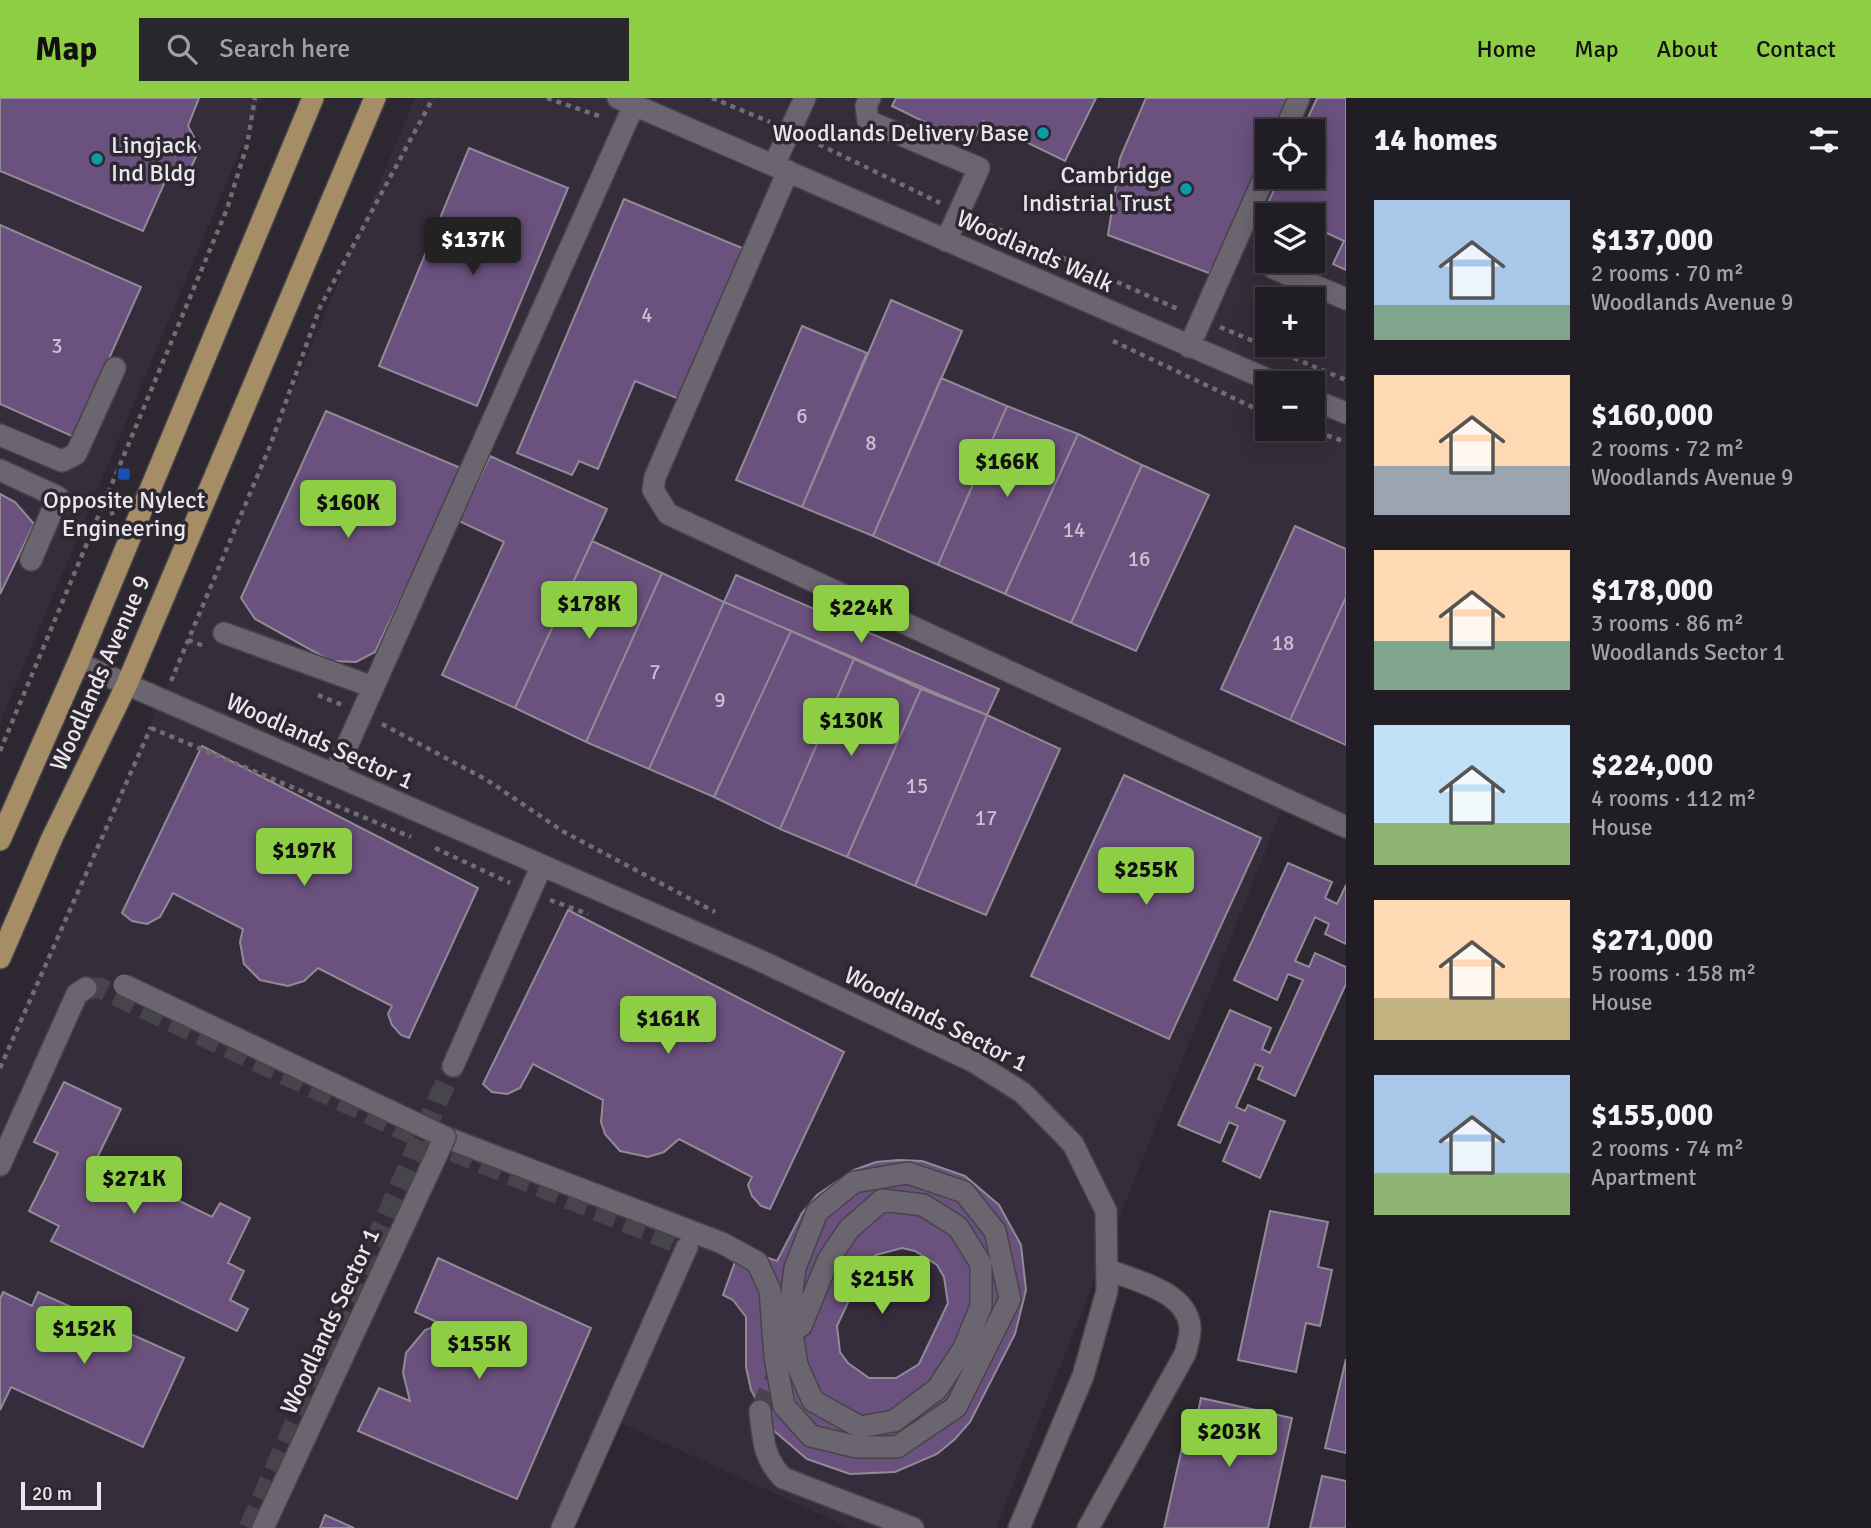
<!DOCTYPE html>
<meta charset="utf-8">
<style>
body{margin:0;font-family:Signika,sans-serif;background:#29262c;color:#f1f3f6;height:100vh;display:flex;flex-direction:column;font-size:26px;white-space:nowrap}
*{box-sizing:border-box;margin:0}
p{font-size:23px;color:#a2a2a6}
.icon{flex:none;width:38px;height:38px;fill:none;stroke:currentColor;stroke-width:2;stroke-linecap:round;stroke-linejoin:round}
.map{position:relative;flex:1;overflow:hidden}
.panel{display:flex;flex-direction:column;background:#211d24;width:525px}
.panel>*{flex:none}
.fabs{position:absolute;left:1255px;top:21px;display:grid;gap:14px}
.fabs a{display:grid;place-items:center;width:70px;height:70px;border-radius:0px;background:#211d24;box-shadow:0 4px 18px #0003,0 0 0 2px #3e3b41;font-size:35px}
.scale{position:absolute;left:21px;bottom:18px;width:80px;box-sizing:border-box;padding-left:7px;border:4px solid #e9e6ec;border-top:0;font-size:19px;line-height:24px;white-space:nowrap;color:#e9e6ec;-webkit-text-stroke:5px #2c2730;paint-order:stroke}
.price{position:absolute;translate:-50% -60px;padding:0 16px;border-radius:7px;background:#8dce44;color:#111;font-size:23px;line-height:46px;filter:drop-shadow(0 2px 4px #0008)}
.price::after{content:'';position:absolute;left:50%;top:42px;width:21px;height:16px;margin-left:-10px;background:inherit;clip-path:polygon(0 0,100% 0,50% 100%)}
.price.on{background:#222;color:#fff}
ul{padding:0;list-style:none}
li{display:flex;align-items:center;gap:21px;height:175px;padding:0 28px}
li span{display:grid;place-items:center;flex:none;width:196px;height:140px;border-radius:0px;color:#555}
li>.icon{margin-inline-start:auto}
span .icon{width:84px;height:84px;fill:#fffc;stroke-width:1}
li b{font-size:30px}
h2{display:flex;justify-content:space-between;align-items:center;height:84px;padding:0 28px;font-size:30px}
header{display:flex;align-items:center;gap:42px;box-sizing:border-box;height:98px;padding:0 35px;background:#8dce44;color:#111}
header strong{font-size:33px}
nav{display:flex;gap:38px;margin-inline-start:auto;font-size:24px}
.search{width:490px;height:63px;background:#29262c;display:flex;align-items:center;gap:18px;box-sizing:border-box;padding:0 24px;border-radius:0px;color:#a2a2a6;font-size:26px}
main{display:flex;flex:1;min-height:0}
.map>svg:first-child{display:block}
.built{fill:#362d3c;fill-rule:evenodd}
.building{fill:#6b517e;stroke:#918b96;stroke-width:2;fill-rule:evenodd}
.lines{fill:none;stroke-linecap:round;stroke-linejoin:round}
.minor-tunnel{stroke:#48444c;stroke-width:21;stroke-dasharray:21 10;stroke-linecap:butt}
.minor-casing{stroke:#47434b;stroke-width:24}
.major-casing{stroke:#47434b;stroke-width:24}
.path{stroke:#716d75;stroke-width:4.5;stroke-dasharray:5 5;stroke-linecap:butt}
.minor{stroke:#6b6570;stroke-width:21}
.major{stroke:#a58e66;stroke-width:21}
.minor-bridge-casing{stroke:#47434b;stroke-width:24;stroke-linecap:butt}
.minor-bridge{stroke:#6b6570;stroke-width:21}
.culture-dot{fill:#0f9aa8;stroke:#2c2730;stroke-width:2.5}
.transit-dot{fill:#1a4fb4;stroke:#2c2730;stroke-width:2.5}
.labels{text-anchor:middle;stroke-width:7;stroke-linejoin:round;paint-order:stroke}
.number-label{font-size:21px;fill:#cac1d0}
.poi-label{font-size:24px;fill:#e9e6ec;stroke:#2c2730;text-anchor:end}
.street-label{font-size:24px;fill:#e9e6ec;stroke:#2c2730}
</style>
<header>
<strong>Map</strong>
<div class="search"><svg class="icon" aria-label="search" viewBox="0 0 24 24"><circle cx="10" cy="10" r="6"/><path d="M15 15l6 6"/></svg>Search here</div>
<nav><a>Home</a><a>Map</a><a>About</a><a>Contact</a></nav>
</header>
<main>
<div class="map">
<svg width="1346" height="1430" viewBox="0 0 1346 1430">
<rect width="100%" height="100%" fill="#2c2730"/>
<!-- built -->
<path class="built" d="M0,0H262L0,624Z
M415,0H1346V732L1284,706L996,1430H850L614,1322L568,1430H0V965L205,503ZM1267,33H1312V79H1267ZM1267,117H1312V163H1267ZM1267,201H1312V247H1267ZM1267,285H1312V331H1267Z"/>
<!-- building -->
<path class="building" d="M0,0H199L188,28L200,50L189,74L179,81L167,79L143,133L0,73Z
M896,0H1096L1065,63L983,23L971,47L892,8Z
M1146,0H1296L1282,33H1267V69L1248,113L1209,175L1108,137L1120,60Z
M1317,0H1346V172L1333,166L1344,143L1312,128V117H1288L1267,107L1280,79H1312V33H1302Z
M469,50L568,90L477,308L379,268Z
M624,101L747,152L684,303L635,283L598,371L579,363L572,377L517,355Z
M0,127L141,189L74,339L0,306Z
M891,202L962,233L873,438L802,409Z
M802,228L867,255L802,409L736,382Z
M941,280L1007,308L938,467L873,438Z
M1007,308L1078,336L1005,496L938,467Z
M326,313L463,371L375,554L356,564L331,563L255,521L241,500Z
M1078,336L1142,367L1071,525L1005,496Z
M490,358L607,411L515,610L442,577L504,444L459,423Z
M1142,367L1209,397L1136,553L1071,525Z
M0,396L15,404L34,426L0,496Z
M1295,428L1346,451V499L1290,622L1221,591Z
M592,443L662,475L586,644L515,610Z
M662,475L724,504L649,671L586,644Z
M736,477L999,591L987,617L724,504Z
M1346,499V647L1290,622Z
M724,504L791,533L714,699L649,671Z
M791,533L854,561L780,731L714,699Z
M854,561L921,591L847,759L780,731Z
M921,591L987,617L915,788L847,759Z
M987,617L1060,651L986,817L915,788Z
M202,648L478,790L409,940L401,937L392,927L388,916L392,908L318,870L304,883L288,888L260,882L244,866L240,844L243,831L173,795L160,819L147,826L132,823L122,815Z
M1124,677L1261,740L1169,941L1031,878Z
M1288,765L1332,784L1325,800L1337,806L1346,787V846L1325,836L1329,826L1315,819L1295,863L1309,869L1315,855L1346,869V886L1295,998L1258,981L1263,969L1255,966L1236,1009L1245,1013L1248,1007L1285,1023L1260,1080L1223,1063L1238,1028L1229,1024L1220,1045L1178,1027L1230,912L1271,930L1262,951L1270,955L1303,882L1288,876L1277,902L1234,882Z
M568,812L844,954L770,1111L761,1108L752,1098L748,1087L752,1079L679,1041L664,1054L648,1059L620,1053L605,1036L601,1024L603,1002L533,966L520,990L507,996L492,994L483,986Z
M64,984L121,1011L96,1062L212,1119L220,1105L250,1120L228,1165L244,1173L230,1202L248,1211L237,1233L51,1143L59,1128L29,1113L58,1055L34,1044Z
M899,1062L922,1063L965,1078L999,1107L1021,1147L1026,1192L1015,1236L970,1324L955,1341L937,1356L895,1374L850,1376L807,1361L772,1331L751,1292L746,1269V1219L733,1202L723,1197L740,1150L777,1163L802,1115L817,1097L854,1072L876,1064ZM902,1150L915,1153L937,1167L944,1179L948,1205L919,1266L896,1280H869L848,1265L840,1254L837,1228L866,1166L876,1157Z
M1270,1113L1328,1124L1318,1169L1332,1172L1320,1228L1306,1225L1296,1274L1238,1262Z
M438,1160L591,1230L517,1401L358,1333L379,1290L410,1303L403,1275L406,1255L425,1232L441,1226L415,1214Z
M3,1194L32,1208L38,1194L184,1260L143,1349L11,1289L0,1312V1201Z
M1346,1261V1355L1325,1350Z
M1201,1300L1292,1320L1268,1430H1164L1184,1341L1192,1343Z
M1322,1378L1346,1383V1430H1310Z
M325,1417L354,1430H320Z"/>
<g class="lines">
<!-- minor-tunnel -->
<path class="minor-tunnel" d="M86,890H100L421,1040L687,1149
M760,1313L782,1267
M249,1430L453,968"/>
<!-- minor casing -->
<g class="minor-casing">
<path id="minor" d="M618,0L1276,285
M870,0L866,8L868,23L979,70L946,143
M1285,33L1299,0
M774,67L805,0
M788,73L655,379L653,392L668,416L1346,729
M1273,170L1346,201
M1189,249L1267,73
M1312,301L1346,315
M0,337L62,363L76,356L115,270
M0,372L58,399L31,462
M224,535L373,589
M78,565L759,862L974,964L1023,995L1073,1046L1106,1113L1107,1193L1083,1278L1019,1430
M334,677L634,7
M453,968L541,769
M445,1039L722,1145L757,1164L770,1192L775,1259L784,1308L811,1338L857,1349H897L956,1309L1010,1201L995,1133L964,1094L908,1075L854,1084L817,1114L795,1170L789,1218L797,1267L813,1303L860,1329L894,1323L937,1291L964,1250L981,1208V1166L958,1129L923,1107L882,1102L849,1131L828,1162L801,1228
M0,1067L71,909L77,896L86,890
M760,1313C763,1340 763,1360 783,1380L913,1430
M562,1430L687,1149
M1088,1430L1185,1256C1187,1248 1191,1237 1190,1229C1186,1192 1136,1184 1107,1171"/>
</g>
<!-- major casing -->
<g class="major-casing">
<path id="major" d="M0,742L78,565L313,0
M0,860L52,740L127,586L375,0"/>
</g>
<!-- path -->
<path class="path" d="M547,0L602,19
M712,0L770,24
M810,42L940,105
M980,123L1180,212
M1220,229L1346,282
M1113,243L1267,316
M1308,331L1346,344
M107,393L113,419
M188,542L204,548
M171,583L270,348L320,209L433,0
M318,597L342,607
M382,626L487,682L564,734L715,814
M151,630L411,739
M0,653L227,111L247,47L255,0
M435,750L510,785
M550,802L588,816
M0,970L151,629"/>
<!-- minor -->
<use href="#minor" class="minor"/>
<!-- major -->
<use href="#major" class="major"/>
<!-- minor-bridge casing -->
<g class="minor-bridge-casing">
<path id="minor-bridge" d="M124,887L445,1039L263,1430"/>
</g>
<!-- minor-bridge -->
<use href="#minor-bridge" class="minor-bridge"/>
</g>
<!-- markers -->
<g class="culture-dot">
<circle cx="1043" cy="35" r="7"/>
<circle cx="97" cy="61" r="7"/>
<circle cx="1186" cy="91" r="7"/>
</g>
<rect class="transit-dot" x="117" y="369" width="14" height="14" rx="3.5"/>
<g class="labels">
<!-- number labels -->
<g class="number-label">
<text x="647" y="224">4</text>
<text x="57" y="255">3</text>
<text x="802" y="325">6</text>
<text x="871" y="352">8</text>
<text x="1074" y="439">14</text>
<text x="1139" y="468">16</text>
<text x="1283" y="552">18</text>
<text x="655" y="581">7</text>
<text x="720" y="609">9</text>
<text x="917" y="695">15</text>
<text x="986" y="727">17</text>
</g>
<!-- poi labels -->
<g class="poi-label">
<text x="1029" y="43">Woodlands Delivery Base</text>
<text x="111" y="55" text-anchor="start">Lingjack<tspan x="111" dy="28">Ind Bldg</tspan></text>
<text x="1172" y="85">Cambridge<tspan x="1172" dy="28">Indistrial Trust</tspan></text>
<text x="124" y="410" text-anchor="middle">Opposite Nylect<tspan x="124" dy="28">Engineering</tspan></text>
</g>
<!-- street labels -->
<g class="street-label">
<text transform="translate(1035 153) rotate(24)" y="8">Woodlands Walk</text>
<text transform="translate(100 575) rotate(-66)" y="8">Woodlands Avenue 9</text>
<text transform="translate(320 643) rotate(24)" y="8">Woodlands Sector 1</text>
<text transform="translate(936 921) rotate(27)" y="8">Woodlands Sector 1</text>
<text transform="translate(330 1223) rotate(-65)" y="8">Woodlands Sector 1</text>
</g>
</g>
</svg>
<div class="fabs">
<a><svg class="icon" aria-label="locate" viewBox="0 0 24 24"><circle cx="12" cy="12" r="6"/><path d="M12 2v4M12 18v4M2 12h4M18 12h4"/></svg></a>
<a><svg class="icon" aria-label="layers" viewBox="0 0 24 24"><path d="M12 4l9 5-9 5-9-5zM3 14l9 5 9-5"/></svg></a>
<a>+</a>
<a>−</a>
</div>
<div class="scale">20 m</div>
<b class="price on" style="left:473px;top:179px">$137K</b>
<b class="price" style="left:1007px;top:401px">$166K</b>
<b class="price" style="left:348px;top:442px">$160K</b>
<b class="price" style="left:589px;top:543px">$178K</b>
<b class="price" style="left:861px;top:547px">$224K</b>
<b class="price" style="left:851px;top:660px">$130K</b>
<b class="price" style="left:304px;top:790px">$197K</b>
<b class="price" style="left:1146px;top:809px">$255K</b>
<b class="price" style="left:668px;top:958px">$161K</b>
<b class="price" style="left:134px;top:1118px">$271K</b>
<b class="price" style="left:882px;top:1218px">$215K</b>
<b class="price" style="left:84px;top:1268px">$152K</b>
<b class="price" style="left:479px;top:1283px">$155K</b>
<b class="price" style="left:1229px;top:1371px">$203K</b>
</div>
<section class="panel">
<h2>14 homes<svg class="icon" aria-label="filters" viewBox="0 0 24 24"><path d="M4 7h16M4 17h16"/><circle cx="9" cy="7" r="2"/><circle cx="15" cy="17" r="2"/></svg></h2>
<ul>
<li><span style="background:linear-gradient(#a9c7e8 75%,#7fa58c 0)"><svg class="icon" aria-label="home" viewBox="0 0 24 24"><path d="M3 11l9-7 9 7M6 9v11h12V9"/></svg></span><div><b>$137,000</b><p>2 rooms · 70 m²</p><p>Woodlands Avenue 9</p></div></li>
<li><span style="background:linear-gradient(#ffd9b3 65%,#9aa5b1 0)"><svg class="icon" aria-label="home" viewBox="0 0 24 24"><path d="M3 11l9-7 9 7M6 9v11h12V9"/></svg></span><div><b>$160,000</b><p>2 rooms · 72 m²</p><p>Woodlands Avenue 9</p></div></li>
<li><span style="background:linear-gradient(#ffd9b3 65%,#7fa58c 0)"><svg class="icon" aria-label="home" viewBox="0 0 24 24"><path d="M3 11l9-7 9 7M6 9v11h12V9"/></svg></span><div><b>$178,000</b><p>3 rooms · 86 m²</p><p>Woodlands Sector 1</p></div></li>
<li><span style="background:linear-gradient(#bfe0f5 70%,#8fb573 0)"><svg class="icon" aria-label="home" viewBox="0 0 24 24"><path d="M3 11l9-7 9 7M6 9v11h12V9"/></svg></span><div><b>$224,000</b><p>4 rooms · 112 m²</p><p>House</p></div></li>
<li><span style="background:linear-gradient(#ffd9b3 70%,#c2b280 0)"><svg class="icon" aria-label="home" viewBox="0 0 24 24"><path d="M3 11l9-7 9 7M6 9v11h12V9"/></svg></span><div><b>$271,000</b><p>5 rooms · 158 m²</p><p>House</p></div></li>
<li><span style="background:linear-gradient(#a9c7e8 70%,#8fb573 0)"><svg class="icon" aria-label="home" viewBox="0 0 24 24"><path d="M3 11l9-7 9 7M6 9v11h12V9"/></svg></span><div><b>$155,000</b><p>2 rooms · 74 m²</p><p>Apartment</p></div></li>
</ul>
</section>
</main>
